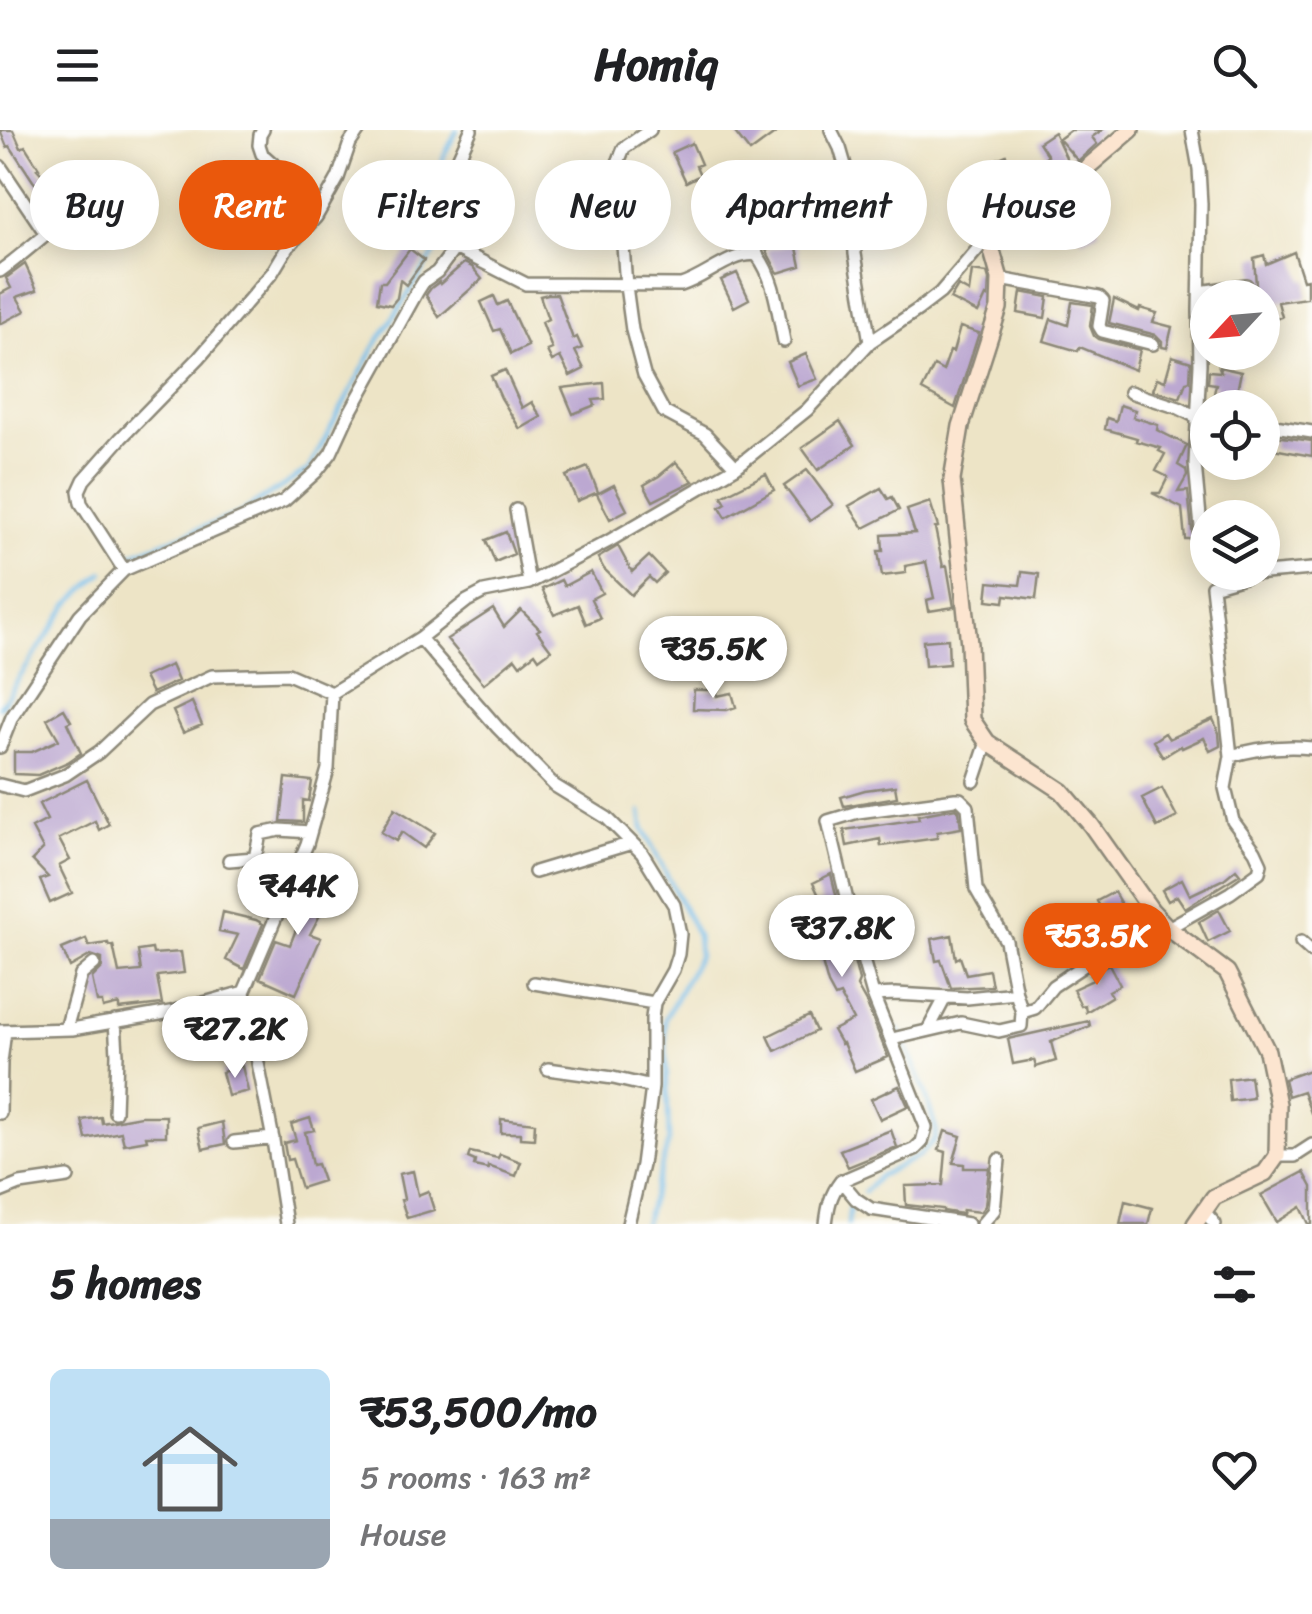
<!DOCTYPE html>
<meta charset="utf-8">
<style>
body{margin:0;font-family:Sriracha,sans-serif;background:#f6f6f6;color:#202124;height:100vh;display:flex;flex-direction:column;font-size:38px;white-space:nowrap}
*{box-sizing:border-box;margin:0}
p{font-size:32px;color:#757577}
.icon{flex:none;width:55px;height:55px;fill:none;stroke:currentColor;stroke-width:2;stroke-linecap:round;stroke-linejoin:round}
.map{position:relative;height:1094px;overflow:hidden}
.panel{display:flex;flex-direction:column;background:#fff;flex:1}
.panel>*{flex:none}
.hud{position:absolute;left:30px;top:30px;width:1252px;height:90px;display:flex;gap:20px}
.needle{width:65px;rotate:244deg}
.fabs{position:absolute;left:1190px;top:150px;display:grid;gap:20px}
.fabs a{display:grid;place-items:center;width:90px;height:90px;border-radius:50%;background:#fff;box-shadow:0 5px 25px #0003;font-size:50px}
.price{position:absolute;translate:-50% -85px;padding:0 22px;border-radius:35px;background:#fff;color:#222;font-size:32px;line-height:65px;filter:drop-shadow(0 2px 5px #0008)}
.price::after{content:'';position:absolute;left:50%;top:60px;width:30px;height:22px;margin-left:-15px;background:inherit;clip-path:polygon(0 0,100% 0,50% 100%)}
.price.current{background:#ea580c;color:#fff}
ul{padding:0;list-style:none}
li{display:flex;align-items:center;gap:30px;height:250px;padding:0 50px}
li span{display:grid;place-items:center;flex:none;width:280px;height:200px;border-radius:15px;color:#555}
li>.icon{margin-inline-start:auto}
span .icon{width:120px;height:120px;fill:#fffc;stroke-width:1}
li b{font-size:42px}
h2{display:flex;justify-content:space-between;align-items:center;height:120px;padding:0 50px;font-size:42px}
.pill{padding:0 35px;border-radius:45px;background:#fff;box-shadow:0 5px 25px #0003;font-size:35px;line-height:90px}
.pill.current{background:#ea580c;color:#fff}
header{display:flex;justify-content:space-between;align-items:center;height:130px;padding:0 50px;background:#fff;font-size:45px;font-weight:700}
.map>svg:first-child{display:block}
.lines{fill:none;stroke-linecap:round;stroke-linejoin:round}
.stream{stroke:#73beec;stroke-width:4}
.building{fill:#bca8d1}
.street-casing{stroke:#8c8878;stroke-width:16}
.secondary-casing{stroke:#8c8878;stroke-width:20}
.street{stroke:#fff;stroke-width:11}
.secondary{stroke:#fce5d0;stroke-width:15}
</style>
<header><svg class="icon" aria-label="menu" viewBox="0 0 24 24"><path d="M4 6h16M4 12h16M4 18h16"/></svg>Homiq<svg class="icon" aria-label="search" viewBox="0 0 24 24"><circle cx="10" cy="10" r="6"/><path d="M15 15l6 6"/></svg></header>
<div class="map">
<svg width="1312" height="1094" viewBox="0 0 1312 1094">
<rect width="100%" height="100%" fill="#fdfcf7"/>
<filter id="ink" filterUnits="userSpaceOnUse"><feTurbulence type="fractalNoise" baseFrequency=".01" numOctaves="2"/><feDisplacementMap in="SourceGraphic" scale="20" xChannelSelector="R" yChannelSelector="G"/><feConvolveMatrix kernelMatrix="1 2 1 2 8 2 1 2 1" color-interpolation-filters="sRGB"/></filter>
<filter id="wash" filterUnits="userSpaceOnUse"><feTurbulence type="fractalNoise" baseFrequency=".0048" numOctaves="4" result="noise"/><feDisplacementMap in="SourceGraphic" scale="40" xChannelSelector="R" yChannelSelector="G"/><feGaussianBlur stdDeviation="2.25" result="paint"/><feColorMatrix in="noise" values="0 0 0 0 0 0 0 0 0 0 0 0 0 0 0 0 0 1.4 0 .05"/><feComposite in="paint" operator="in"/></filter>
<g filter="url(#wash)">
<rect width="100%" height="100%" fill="#ede4c6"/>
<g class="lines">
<!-- stream -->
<path class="stream" d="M129,425L240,383L308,340L375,216L436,121L443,28L457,0
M0,577L68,475L103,442
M641,682L643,698L697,805L699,825L665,889L669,1011L644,1094
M864,1062L879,1046L919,1026L935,1009L936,999L924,959L899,899
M848,1094L850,1073"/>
</g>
<g id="blocks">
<!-- building -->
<path class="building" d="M0,0H13L21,18L25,16L39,38L37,39L57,61L48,69L33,51L10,16L7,17Z
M733,0H780L750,22Z
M1071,0H1102L1092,7L1097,14L1078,31L1059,9Z
M1054,2L1070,36L1044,54L1032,39L1048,26L1039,12Z
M692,13L701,34L696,36L700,45L686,52L672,22Z
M1006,25L1029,65L1013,76L1007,65L966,83L953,53L977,43L984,57L1002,47L995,30Z
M469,27L495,40L485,59L463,50L462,42Z
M739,51L749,75L741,82L744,106L729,109L723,84L734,82L723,57Z
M1085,70L1099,101L1082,109L1068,78Z
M787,72L797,93L764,109L760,86Z
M796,113L801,136L778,143L766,120Z
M410,119L424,130L406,155L400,150L397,168L391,175L377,172L380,152H385Z
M1294,122L1303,150L1307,149V168L1278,172L1282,187L1262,193V168H1257L1254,128L1264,125L1266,134Z
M464,133L472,137L482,149L439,187L426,165L431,158L439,152L440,154Z
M25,134L37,160L17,167L25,181L0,194V164L11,158L6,148Z
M972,141L987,143L989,150L988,167L986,166L978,183L950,169L958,156L969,162Z
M737,143L749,169L734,177L721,150Z
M1021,162L1048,167L1045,188L1018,183Z
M548,164H557L573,209L577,207L582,218L575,221L584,239L570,246L560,227L552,231L547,221L552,219L542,192L548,189L540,166Z
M494,166L498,175L507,171L528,216L511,224L500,199L494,201L481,172Z
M1114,169L1139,181L1140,178L1157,183L1153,192L1172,197L1167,218L1162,217V211L1156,205L1109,193Z
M1072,172L1093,175L1090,196L1094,206L1098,209L1140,220L1135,240L1080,217L1078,221L1044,211L1051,189L1068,195Z
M960,197L979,203L955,278L922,260L934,236L943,241L950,221L953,222Z
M806,224L817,249L798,256L788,232Z
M1172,226L1191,232L1190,251L1186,252L1180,268L1153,260L1157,248L1165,251Z
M1219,237L1241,242L1236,266L1245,269L1243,278H1211L1216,254L1208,253L1209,241L1221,242Z
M505,240L522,278L532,272L541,287L520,299L501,268L491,246Z
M604,253L605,269L593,270L595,275L573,284L562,258Z
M1120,275L1135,280L1133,287L1158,295L1157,300L1187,315L1178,335L1186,340L1187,346L1178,362L1188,361L1193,409H1185L1182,378L1152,363H1160L1168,347L1156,341L1165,324L1159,321L1161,318L1136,311L1137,308L1105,299L1107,288L1116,291Z
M840,291L855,315L818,340L802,318Z
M1275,306L1312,311V326L1273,319Z
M676,332L693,351L653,371L644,355L659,346Z
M588,337L598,362L577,371L566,346Z
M807,340L833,375L810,391L784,356Z
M766,344L774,360L726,387L720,377L726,373L722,366Z
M614,355L627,380L610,389L597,364Z
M881,358L888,369L892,367L899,380L864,398L849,376Z
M930,372L938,397L935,398L943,437L947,436L954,477L929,481L927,470L934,468L926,432L905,436L906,443L882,446L878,421H883L882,405L915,403L907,380Z
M506,402L514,424L495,432L486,410Z
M618,416L632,442L649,426L665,443L655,453L649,447L631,465L604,439L598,428Z
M591,442L602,463L591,469L600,488L586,494L578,475L554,485L542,459L561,450L564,456Z
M1022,442L1039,444L1036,469L1005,465L1004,472L987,470L989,452L1020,455Z
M493,479L504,497L521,480L540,499L537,501L551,520L539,529L535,523L520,535L515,528L484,554L447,509Z
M948,509L949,534L925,536L923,511Z
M171,535L178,551L152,563L144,547Z
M694,560H717V566L732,563L736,577L727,580L693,579Z
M192,572L202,595L183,603L173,581Z
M64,579L71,591L67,593L81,623L68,632L38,645L14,644V622H32L59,610L47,589Z
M1213,589L1219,603L1220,616L1210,621L1204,608L1182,618L1181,616L1163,627L1153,611L1165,603L1169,609Z
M286,648L312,651L309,671L303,670V692L281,691Z
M87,650L109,694L99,700L95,691L59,709L70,730L59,736L72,763L50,773L40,750L48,747L32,730L43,719L32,698L47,690L39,674Z
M895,656L897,667L844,676L841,667L865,660Z
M1162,658L1177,687L1157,697L1142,668Z
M395,678L435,703L424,718L402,702L396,711L381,702Z
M956,678L959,681L961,698L937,702V708L881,716L880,709L847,716L844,700L919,689L918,685Z
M1236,739L1240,744L1185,778L1177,766L1168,771L1162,760L1182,749L1190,765L1224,749Z
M315,740L333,751L319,777L323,779L310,804L321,808L296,864L260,848L276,810L290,815L302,784L290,778L298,758L304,760Z
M831,744L841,786L827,793L846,834L854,831L859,851L857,856L866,872L888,927L855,941L843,913L841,914L833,900L853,890L840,865L835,867L828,854L821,829H819L808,803L806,805L796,786L822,772L813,753Z
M1114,762L1122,776L1120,777L1130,805L1089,823L1080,805L1108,792L1097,771Z
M1219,780L1230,801L1208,812L1199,792Z
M223,782L256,790L263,794L244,839L226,830L238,805L219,801Z
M952,805L956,829L960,827L966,844L989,840L992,856L951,858L941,830L936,831L932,809Z
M86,809L89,816L108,813L109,816L113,815L119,843L141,841L138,821L152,819L153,824L181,822L184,843L157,846L162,874L119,879V874L103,878L102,872H97L92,848L102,838V829L91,825L70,837L62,819Z
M1109,834L1120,855L1109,861L1112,866L1086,882L1085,875L1081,876L1073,859L1093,850L1091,846L1098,842L1097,839Z
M809,886L816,901L775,921L768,906Z
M1089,891L1090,896L1051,912L1056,931L1036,937L1034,930L1013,934L1008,909Z
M242,936L248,961L228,966L222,942Z
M1312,939V983H1311L1303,961L1288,966L1284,949Z
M1250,946L1253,968L1230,971L1228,949Z
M899,956L908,976L880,989L871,969Z
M141,986H166V1006H146L147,1010L124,1014L121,1002L86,1009L82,990L101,987L102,993Z
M310,988L314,1000L305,1002L312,1035L317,1034L323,1051L301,1058L292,1029L287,1030L284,1013L296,1010L291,994Z
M501,989L535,993L534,1009L520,1008V1003H501Z
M222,992L225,1014L203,1019L198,998Z
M891,1000L897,1017L848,1037L840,1020Z
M945,1001L961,1006L953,1033L964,1034V1038H989L985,1076L980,1082L963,1080L962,1084L943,1081V1079L906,1075L905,1056L943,1055L946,1022L939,1020Z
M470,1022L498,1028L500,1024L521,1032L516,1046L488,1036V1039L474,1036L475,1031L468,1028Z
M413,1041L418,1065L428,1061L434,1080L407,1088L401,1070L404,1069L399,1044Z
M1304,1042L1312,1057V1094H1309L1301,1077L1277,1092L1261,1065Z
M1125,1071L1152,1078L1148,1094H1120Z"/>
</g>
</g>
<g filter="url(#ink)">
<use href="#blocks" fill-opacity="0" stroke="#8c8878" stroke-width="2.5"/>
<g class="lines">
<!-- street casing -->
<g class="street-casing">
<path id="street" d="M650,0L624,18L617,35L626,156L632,200L644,245L664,282L705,304L736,337
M831,0L840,18L852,59L855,124L870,212
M1192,0L1199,39L1201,74L1199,181L1200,234L1195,334L1202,408L1208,433
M0,36L46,104
M565,67L621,91
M454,71L498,68
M750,84L757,125
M316,87L338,48L350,13L359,0
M455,118L526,154L681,155C705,148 733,121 757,125C775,148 778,183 784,211
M0,141C41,112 75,71 125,57
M1000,149L1099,167L1103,171L1099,196L1102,201L1153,214
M1200,162L1246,155
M1130,262L1179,278L1197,287L1208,288
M1262,294L1312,302
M516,380L529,453
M124,440L81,373L79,361L84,350L121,308L199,228L272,143L287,118L316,87L279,39L262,24L259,15L260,5L263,0
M420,508L498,598L555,656L607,688L642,723L674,775L680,804L678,824L673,840L654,873L652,888V957L642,1035L628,1094
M0,617L12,587L80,485L124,440L284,371L316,342L331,323L348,286L417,162L424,151L437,142L455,118L453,40L471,0
M1231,626C1258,618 1284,615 1312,618
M974,651L987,612
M0,655L24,661L65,645L99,622L149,575L212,546L288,544L332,563
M229,730L255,728L260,704L280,700L310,702
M535,742L632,713
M1301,812L1312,822
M534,853L654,873
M873,865L852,791L828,691L858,682L955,669H960L968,677L976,759L1006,811L1016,863
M66,899L81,845L94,834
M928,900L945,868
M0,901L72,899L171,882L244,862
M892,909L961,893L999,901L1021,896L1022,882
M548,939L613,948L652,957
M115,982L117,924L115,891
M0,983L1,932L5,901
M234,1012L273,1008
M1277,1026H1295L1312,1015
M841,1051L856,1069L871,1079L968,1094
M0,1062L20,1054L68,1047
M1203,1080L1215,1094
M286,1094L272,1004L244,862L307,714L328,639L332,563L420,508L467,471L484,462L529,453L609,411L736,337L807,280L870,212L919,179L940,163L988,107
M826,1094C828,1077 830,1065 841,1051L915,1019L922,1012L926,997L873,865L896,864L967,868L1016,863L1022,882L1035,878L1053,856L1086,834L1168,798L1230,763L1259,742L1261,734L1255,721L1233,691L1225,658L1231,626L1212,456L1254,444L1312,439
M982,1094L994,1080L999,1030"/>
</g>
<!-- secondary casing -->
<g class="secondary-casing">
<path id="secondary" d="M1131,0L1083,41L988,107L1000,149L999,178L961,296L952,350L969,514L972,590L987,612L1062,661L1091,695L1151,780L1168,798L1227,842L1267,921L1278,974L1277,1026L1265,1043L1214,1067L1195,1094"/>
</g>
<!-- street -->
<use href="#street" class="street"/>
<!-- secondary -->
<use href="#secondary" class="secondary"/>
</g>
</g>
</svg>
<div class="fabs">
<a><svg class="needle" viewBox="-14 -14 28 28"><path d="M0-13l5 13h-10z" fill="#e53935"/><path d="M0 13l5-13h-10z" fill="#757577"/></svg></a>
<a><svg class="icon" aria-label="locate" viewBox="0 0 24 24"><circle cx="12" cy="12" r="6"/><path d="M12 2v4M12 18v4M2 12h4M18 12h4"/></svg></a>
<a><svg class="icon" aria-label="layers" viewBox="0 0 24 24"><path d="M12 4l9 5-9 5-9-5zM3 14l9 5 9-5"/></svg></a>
</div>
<b class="price" style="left:713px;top:571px">₹35.5K</b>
<b class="price" style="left:298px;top:808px">₹44K</b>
<b class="price" style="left:842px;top:850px">₹37.8K</b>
<b class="price current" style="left:1097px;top:858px">₹53.5K</b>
<b class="price" style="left:235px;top:951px">₹27.2K</b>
<div class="hud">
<a class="pill">Buy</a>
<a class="pill current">Rent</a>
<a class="pill">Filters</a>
<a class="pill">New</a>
<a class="pill">Apartment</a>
<a class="pill">House</a>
</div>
</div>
<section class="panel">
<h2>5 homes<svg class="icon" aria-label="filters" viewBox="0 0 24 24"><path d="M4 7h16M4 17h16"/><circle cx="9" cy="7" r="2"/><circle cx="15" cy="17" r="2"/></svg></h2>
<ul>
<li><span style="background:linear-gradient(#bfe0f5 75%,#9aa5b1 0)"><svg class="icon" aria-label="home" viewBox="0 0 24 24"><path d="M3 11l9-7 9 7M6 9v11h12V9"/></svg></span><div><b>₹53,500/mo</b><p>5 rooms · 163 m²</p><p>House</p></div><svg class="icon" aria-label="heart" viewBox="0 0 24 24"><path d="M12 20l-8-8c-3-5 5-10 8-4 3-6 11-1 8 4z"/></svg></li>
</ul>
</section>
